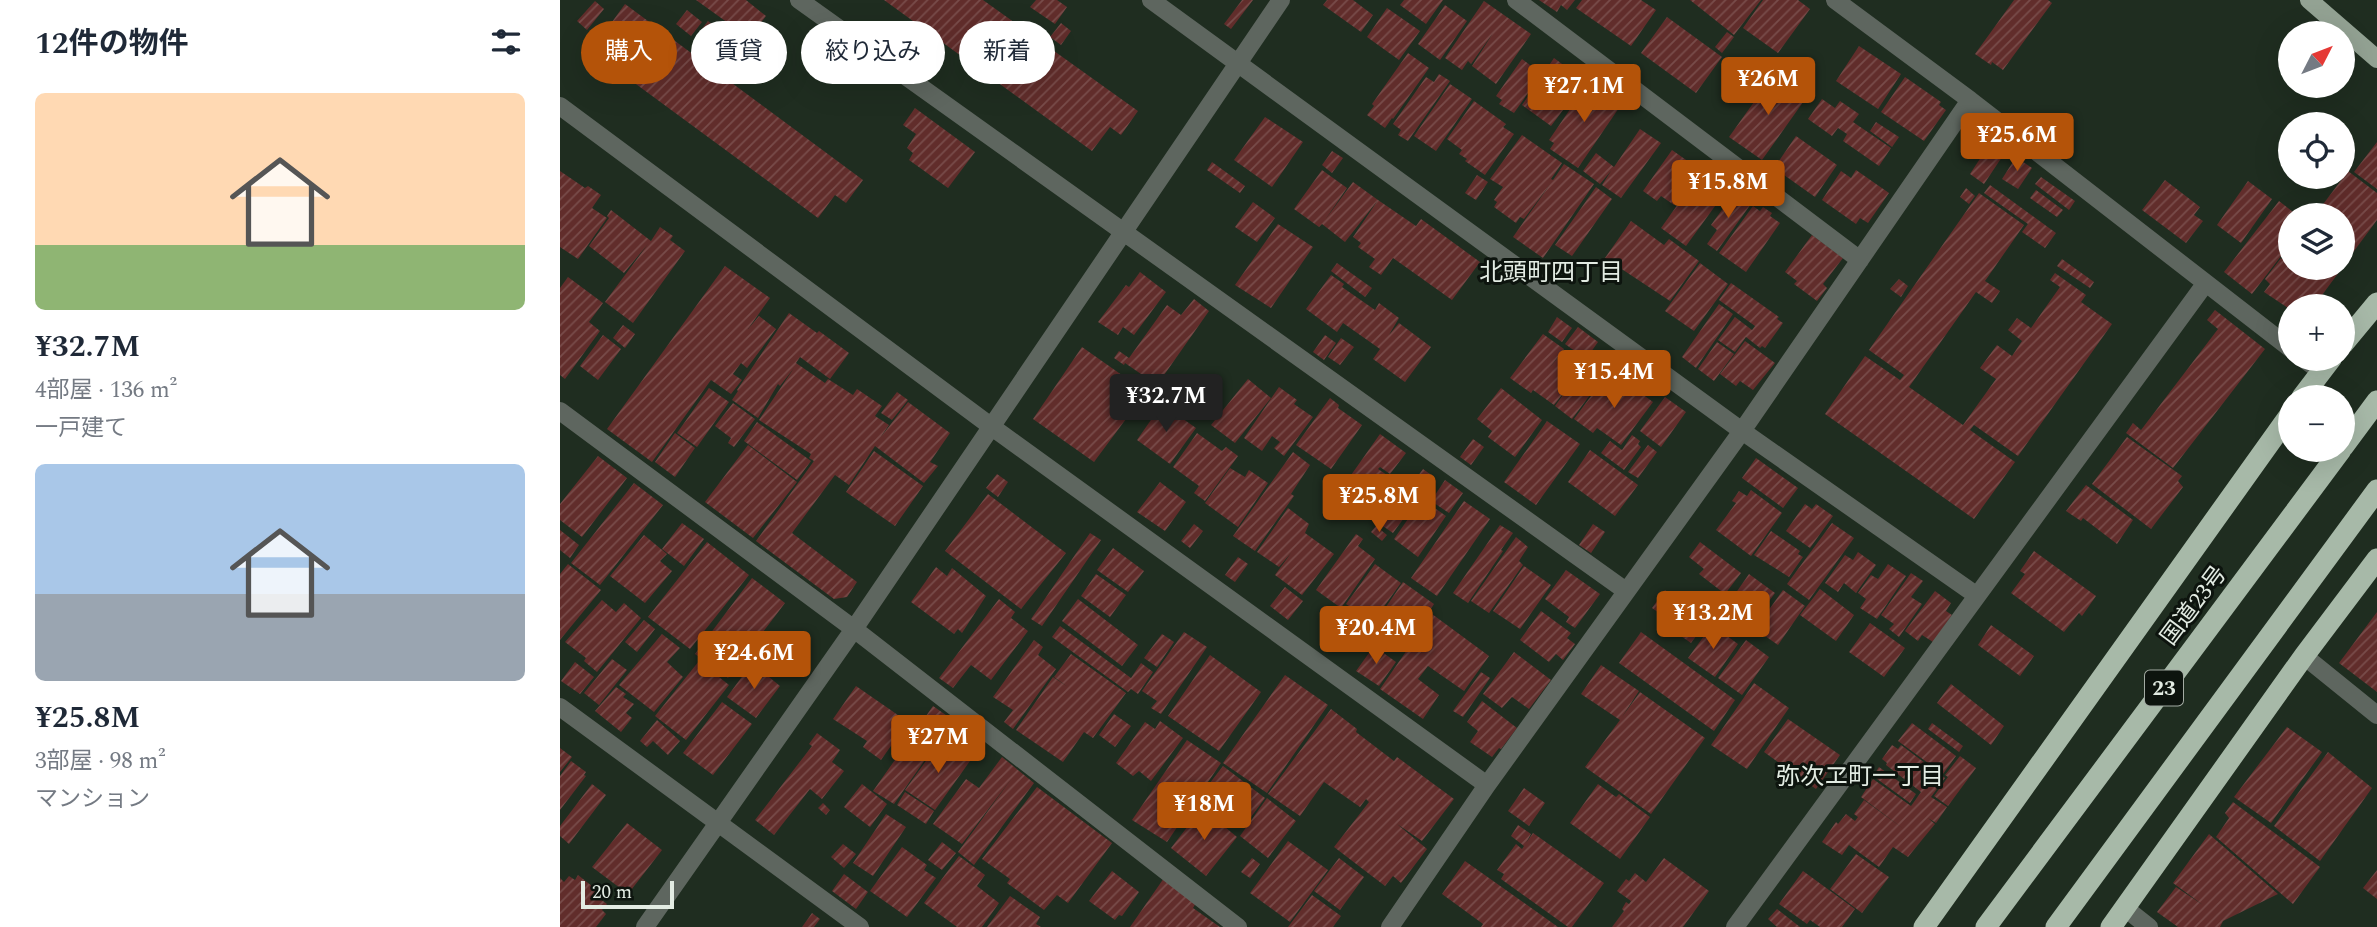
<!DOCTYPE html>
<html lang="ja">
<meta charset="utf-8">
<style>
body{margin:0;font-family:Spectral,"Noto Sans JP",serif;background:#f2f2f3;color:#1f2937;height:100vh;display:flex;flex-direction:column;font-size:26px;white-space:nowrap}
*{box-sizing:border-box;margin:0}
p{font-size:23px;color:#747a83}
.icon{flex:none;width:38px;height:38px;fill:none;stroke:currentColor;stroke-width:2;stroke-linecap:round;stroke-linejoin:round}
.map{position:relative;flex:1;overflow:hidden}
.side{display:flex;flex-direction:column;background:#fff;width:560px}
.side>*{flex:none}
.hud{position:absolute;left:21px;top:21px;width:665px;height:63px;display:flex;gap:14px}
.needle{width:46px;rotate:48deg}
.buttons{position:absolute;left:1718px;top:21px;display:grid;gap:14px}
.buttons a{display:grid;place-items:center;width:77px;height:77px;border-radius:50%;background:#fff;box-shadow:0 7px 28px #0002;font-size:35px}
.scale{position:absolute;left:21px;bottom:18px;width:93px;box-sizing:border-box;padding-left:7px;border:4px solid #e3ece3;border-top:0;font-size:19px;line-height:24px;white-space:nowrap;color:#e3ece3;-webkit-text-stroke:5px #0d140e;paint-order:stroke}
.price{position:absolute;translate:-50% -60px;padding:0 16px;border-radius:7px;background:#b45309;color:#fff;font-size:23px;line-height:46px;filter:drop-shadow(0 2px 4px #0008)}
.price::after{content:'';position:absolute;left:50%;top:42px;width:21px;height:16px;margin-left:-10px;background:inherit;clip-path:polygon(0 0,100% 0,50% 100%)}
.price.current{background:#222;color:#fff}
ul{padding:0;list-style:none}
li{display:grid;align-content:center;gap:14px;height:371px;padding:0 35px}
li span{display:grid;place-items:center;height:217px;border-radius:10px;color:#555}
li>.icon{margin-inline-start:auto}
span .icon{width:126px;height:126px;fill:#fffc;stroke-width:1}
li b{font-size:30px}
h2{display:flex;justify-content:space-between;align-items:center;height:84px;padding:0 35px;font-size:30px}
.pill{padding:0 24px;border-radius:32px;background:#fff;box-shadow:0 7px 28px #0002;font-size:24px;line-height:63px}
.pill.current{background:#b45309;color:#fff}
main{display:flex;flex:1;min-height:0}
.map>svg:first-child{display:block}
.building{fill:url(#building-hatch)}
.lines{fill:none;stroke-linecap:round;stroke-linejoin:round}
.minor{stroke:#5e665f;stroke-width:18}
.major{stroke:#93a293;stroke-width:18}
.highway{stroke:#a7b9a8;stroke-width:21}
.labels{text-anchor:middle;stroke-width:6;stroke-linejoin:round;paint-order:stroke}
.shield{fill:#0d140e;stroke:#a3aba3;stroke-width:2}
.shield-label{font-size:21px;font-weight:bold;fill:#e3ece3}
.street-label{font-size:23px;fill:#e3ece3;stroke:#0d140e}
.neighbourhood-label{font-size:24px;fill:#e3ece3;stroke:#0d140e}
</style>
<main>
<section class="side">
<h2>12件の物件<svg class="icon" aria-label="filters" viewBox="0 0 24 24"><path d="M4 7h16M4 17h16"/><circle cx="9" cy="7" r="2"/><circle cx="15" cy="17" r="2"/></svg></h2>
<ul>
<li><span style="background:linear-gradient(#ffd9b3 70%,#8fb573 0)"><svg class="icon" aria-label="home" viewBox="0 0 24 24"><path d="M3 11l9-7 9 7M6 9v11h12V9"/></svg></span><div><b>¥32.7M</b><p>4部屋 · 136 m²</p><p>一戸建て</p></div></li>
<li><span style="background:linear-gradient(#a9c7e8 60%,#9aa5b1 0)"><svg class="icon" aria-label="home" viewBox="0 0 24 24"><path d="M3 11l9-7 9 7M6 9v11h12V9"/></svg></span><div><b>¥25.8M</b><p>3部屋 · 98 m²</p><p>マンション</p></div></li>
</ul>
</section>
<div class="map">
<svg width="1817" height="927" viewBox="0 0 1817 927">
<defs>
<pattern id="building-hatch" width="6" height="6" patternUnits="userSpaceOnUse" patternTransform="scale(1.75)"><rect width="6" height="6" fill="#612d2b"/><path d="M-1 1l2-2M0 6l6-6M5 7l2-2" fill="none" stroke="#784c4a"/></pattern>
</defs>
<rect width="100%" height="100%" fill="#1f2d20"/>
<!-- building -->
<path class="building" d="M136,0H186L206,16L189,38Z
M324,0H423L578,111L561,135L550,127L532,151Z
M476,0H497L507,7L495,24L470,7Z
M682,0H693L671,29L664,24Z
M767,0H793L813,15L801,32L763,5Z
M844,0H883L866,24L840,5Z
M979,0H1015L1007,10L1001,5L997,12Z
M1022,0H1081L1096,10L1071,46L1016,8Z
M1130,0H1201L1174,35Z
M1203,0H1238L1250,9L1218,53L1183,28Z
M1454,0H1488L1492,3L1443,70L1432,62L1431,65L1415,54Z
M35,1L44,9L27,30L17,21Z
M924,1L971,34L936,84L912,66L933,33L911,64L908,61L902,70L885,58Z
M65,4L303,180L286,203L275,195L258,218L31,51Z
M885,5L907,21L880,60L858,44Z
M827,8L860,31L839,60L807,37Z
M127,10L142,22L131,36L116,24Z
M1107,17L1162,57L1136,93L1081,53Z
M148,21L172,40L158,57L135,38Z
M501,23L511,31L501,45L490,37Z
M1167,32L1174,37L1162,53L1155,47Z
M1299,46L1341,74L1318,109L1276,81Z
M848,53L869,68L833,119L832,118L825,128L807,115L814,106L812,104Z
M994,58L1025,81L991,126L962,105Z
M962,59L978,71L974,76L978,79L954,113L939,104L942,100L936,96Z
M879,74L890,81L848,141L838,135L841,130L833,124L866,77L874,82Z
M1214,74L1246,98L1202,160L1169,137Z
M1345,77L1381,102L1379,105L1386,110L1364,141L1321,112Z
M1030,80L1061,105L1018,168L990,149L994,143L989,140Z
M890,84L912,99L876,151L854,136Z
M1262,99L1275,108L1280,101L1299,114L1293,122L1331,148L1319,166L1283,141L1287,134L1278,128L1272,136L1248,119Z
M914,101L946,124L943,127L954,134L925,175L905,161L907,159L899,154L902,150L887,139Z
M355,108L415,152L388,188L349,160L353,153L347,148L356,134L343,125Z
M705,117L743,142L712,187L674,160Z
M1316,122L1339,137L1332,147L1310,131Z
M1080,129L1101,143L1061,198L1042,185L1051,171L1040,184L1023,171L1036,153L1054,167Z
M1425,132L1448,148L1424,184L1410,174L1423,154L1414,148Z
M962,135L1002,163L991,179L993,180L1004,164L1034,184L983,258L953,237L991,183L964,219L960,217L956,223L934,207L937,202L934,200L943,187L930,179Z
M1236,136L1277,165L1255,197L1214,168Z
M1817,142V189L1794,172Z
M1112,150L1139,169L1114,205L1101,196L1097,201L1083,191Z
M772,151L783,158L772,173L762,165Z
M1456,157L1472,168L1458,189L1442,179Z
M652,162L685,186L680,193L647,170Z
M762,170L787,188L765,220L793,182L818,200L785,242L762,224L759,227L734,209Z
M1296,170L1329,193L1308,223L1300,218L1296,224L1262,200L1281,171L1291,178Z
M0,171L25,188L28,186L41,195L32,208L47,218L18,259L0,247Z
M1788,171L1817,193V220L1783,266V215H1755Z
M1140,173L1166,191L1126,246L1101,228Z
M917,175L928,182L916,200L905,193Z
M1481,177L1515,201L1509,210L1475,184Z
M1605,180L1640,207L1634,215L1643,221L1626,243L1582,210Z
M1688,181L1712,199L1681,243L1657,225Z
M1430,185L1496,233L1485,248L1462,232L1468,224L1424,193Z
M1036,187L1052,199L1012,256L995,245Z
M1406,188L1415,196L1409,204L1400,197Z
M1476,190L1503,210L1497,217L1470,198Z
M1175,192L1191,204L1157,251L1147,244L1157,230L1151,225Z
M1419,193L1464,225L1425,281L1440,291L1432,303L1416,292L1349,387L1403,425L1436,379L1420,368L1437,345L1452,356L1462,341L1448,330L1457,318L1471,328L1500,287L1490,280L1495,273L1526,295L1521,302L1552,324L1458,456L1414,425L1410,430L1455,462L1414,519L1265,414L1305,356L1340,380L1344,375L1309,350Z
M818,200L856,226L861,219L920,262L892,300L833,258L821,275L809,267L815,259L798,247L801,243L793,237Z
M1719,201L1737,215H1731V243L1692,294L1664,272Z
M693,202L715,218L697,242L675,227Z
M1193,206L1200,211L1203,207L1212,213L1210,216L1220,223L1186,272L1159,253Z
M51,210L91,241L100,227L113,236L110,240L125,251L73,323L45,302L88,244L64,273L29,246L49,218L47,216Z
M1071,221L1104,245L1109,239L1139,261L1110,301L1045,258Z
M718,224L753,247L711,308L675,285Z
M1252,235L1283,258L1263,284L1267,288L1257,301L1234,284L1237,281L1225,272Z
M1731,255V268H1782L1754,306H1731V310L1704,292L1710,284L1705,279L1721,258L1726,262Z
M1502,259L1534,282L1530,288L1497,266Z
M777,263L812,288L805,297L771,271Z
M1140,263L1168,284L1134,331L1105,311Z
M165,266L210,298L188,329L199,316L216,329L187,368L181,363L173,374L182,380L171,394L151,380L92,462L47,429Z
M580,272L606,292L574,335L563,327L558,335L538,322L566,285L569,287Z
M771,275L784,284L782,287L815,310L819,303L839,318L829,335L839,323L871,347L845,382L813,359L820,349L783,323L777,332L746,309Z
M8,277L43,303L29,322L40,331L5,379L0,375V288Z
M1339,279L1348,286L1341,297L1330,289Z
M1171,283L1219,317L1217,319L1223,323L1205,348L1202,346L1200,348L1186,337L1175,352L1158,340L1175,317L1192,330L1195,326L1159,300Z
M634,299L649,311L597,385L565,363L564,365L554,358L559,351L569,358L607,305L621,315Z
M1159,304L1173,314L1136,368L1122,357Z
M1655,310L1705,349L1613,468L1566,433L1573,423L1581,430L1658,329L1647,320Z
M229,313L257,333L259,331L289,353L270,379L240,357L236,363L265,383L268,379L293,395L297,389L322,406L315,416L329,425L320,438L348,402L390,433L370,462L378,466L364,483L315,446L289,485L275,475L232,533L297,582L287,597L274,599L196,541L254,461L249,458L251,454L199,420L234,368L220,386L218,384L198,418L172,400L178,391L177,390Z
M997,317L1012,328L1002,342L988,332Z
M63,325L75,334L65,348L53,338Z
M1018,327L1038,342L1026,359L1005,344Z
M983,334L1004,349L988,370L1004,350L1042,379L1012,419L995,406L1013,381L994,405L973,390L971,393L950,378Z
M43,335L61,349L38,380L20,366Z
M765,335L776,343L764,360L753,352Z
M781,338L794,347L780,365L768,357Z
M1185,341L1215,363L1193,390L1180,381L1176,386L1160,374Z
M1157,342L1174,354L1154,381L1138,369Z
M522,347L586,392L534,462L473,419Z
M1045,377L1066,391L1070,385L1093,402L1061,445L1037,428L1033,433L1014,419Z
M688,379L711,398L675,443L651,425Z
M719,387L737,400L734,404L753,417L724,456L714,448L720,442L712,436L702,451L684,438Z
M149,388L169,402L137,447L117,433Z
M941,388L982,420L955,457L928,437L932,431L917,419Z
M337,392L348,400L332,420L321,413Z
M1105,397L1126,412L1101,447L1080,431Z
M770,398L779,405L778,408L802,425L771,469L736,445Z
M173,403L195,419L174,447L168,443L171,438L155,426Z
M602,404L636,428L610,464L577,440Z
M987,421L1020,444L976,505L944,482Z
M197,422L251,461L237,480L184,441Z
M115,433L135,448L115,477L95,462Z
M637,433L662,451L666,447L678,456L645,501L634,493L639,486L613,467Z
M820,434L846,453L830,474L820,467L818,469L830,477L802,517L797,520L772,502Z
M1072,435L1080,441L1078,444L1081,447L1064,470L1041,453L1050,441L1062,450Z
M1567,437L1622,476L1618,481L1623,487L1591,529L1532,484Z
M913,439L924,447L911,465L900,457Z
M188,445L237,482L193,538L145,502Z
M1088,445L1097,452L1078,478L1068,472Z
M1030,450L1078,485L1055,516L1008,482Z
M314,451L363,486L335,526L286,492Z
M733,452L750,465L731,494L734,496L695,551L673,536Z
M38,456L67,478L22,537L0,520V504Z
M1196,458L1238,488L1223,508L1182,478Z
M670,468L685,477L689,470L708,483L678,527L645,503Z
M863,469L874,477L863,492L852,484Z
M437,474L448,482L438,497L426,488Z
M834,478L860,496L833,533L808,516Z
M885,480L903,493L889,513L871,501Z
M600,482L626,502L605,531L577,512Z
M74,483L103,505L40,585L11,563Z
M1526,485L1573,520L1557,544L1523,518L1521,521L1506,511Z
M1191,490L1222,513L1191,556L1156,530L1176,503L1172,501L1179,491L1187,496Z
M428,494L506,553L461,609L385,551Z
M862,499L886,516L858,557L834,539Z
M904,501L930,519L877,596L851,578Z
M1245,504L1252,509L1256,504L1273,516L1250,548L1226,531Z
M728,508L749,524L745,533L774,554L742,595L715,575L731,553L719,567L697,552Z
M122,523L144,539L124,566L102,549Z
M1272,523L1294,538L1249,600L1227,584Z
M634,524L643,531L630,548L621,541Z
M1033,524L1045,532L1031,553L1019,545Z
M940,525L953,533L941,550L943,551L908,603L893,593Z
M816,526L827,535L822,541L811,532Z
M0,530L19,545L10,558L0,550Z
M1211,531L1240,551L1238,554L1243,557L1229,577L1194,555Z
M530,533L541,540L482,626L471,619Z
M796,534L803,539L798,546L815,559L781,608L756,590Z
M84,535L107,554L100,561L112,571L85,603L50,576Z
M956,537L968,547L959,561L963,565L929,613L911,601Z
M147,542L189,575L130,649L88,617Z
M1140,542L1181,573L1165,594L1139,574L1144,569L1129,557Z
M553,548L584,571L568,592L537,570Z
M1474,551L1536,596L1522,616L1519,613L1504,632L1451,593L1465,574L1460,571Z
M1298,552L1316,565L1296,593L1284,583L1278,592L1265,583L1285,555L1293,560Z
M678,557L688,564L675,582L665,575Z
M8,564L41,590L0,640V574Z
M815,564L841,583L812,623L786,604Z
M1328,564L1346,576L1317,619L1300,608L1306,599L1298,593L1311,575L1318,579Z
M964,566L991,585L960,629L933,611Z
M376,567L387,576L392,568L426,596L402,633L398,629L394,634L351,602Z
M1006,570L1040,594L1015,628L1006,622L1009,617L985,599Z
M1351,573L1363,581L1351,597L1362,604L1339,637L1329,629L1334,624L1321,615Z
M536,574L566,595L550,617L521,596Z
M1189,574L1215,593L1191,626L1166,607Z
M192,578L225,603L168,678L135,654Z
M843,582L874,604L842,652L824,639L831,630L817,620Z
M725,587L743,601L728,620L710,606Z
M1260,589L1294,615L1276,641L1240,615Z
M1105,590L1147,621L1131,643L1105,625L1109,620L1092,608Z
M1223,590L1245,606L1218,645L1195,629Z
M1375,591L1391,603L1386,611L1392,615L1373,642L1362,635L1358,641L1345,631Z
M439,599L455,612L451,618L468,631L431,680L411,665L393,688L379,678Z
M518,599L578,645L562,666L502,621Z
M42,600L56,612L64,603L81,618L37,672L24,661L26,658L5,642Z
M981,611L1011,633L1007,638L1015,644L1003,660L996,654L989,662L960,640Z
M1817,612V692L1779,663Z
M872,614L929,656L904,691L868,666L858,679L879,695L863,719L820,689Z
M84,620L95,629L77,652L65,642Z
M1310,623L1345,648L1324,677L1289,652Z
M1152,625L1178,644L1155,677L1128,658Z
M1431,625L1474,656L1460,676L1418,645Z
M500,626L571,678L581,663L593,672L578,694L571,689L568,692L492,637Z
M624,632L647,647L601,714L591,708L597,701L582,691Z
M1081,632L1175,700L1154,731L1059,663Z
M102,634L120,648L107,662L123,677L94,712L59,685Z
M602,634L614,642L597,667L584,658Z
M474,640L483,647L478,655L496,669L453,729L444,722L453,710L433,697Z
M1186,640L1209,657L1182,695L1158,678Z
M814,646L836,662L819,686L796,671Z
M954,652L991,680L969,709L952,697L942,708L923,694Z
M511,654L566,693L533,738L524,732L503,762L456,730L493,677L508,687L494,677Z
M650,655L701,692L659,751L608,716Z
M52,659L67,670L39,705L24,693Z
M139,661L169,685L126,740L95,716Z
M15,662L34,677L20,694L1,681Z
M192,663L220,686L196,718L167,697Z
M1041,665L1079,691L1062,717L1080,692L1145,738L1091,814L1025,767L1060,720L1021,694Z
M921,672L930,678L903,717L893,711Z
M725,675L768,705L707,793L663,763Z
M1194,683L1229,708L1187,769L1151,745Z
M1391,684L1444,726L1431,745L1377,703Z
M296,686L348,722L321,760L303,747L307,741L273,719Z
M56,687L66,694L63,697L74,704L66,713L72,718L61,732L35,711Z
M922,701L957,728L941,749L939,748L932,757L910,742L918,731L907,722Z
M162,702L192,724L153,775L123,753Z
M373,706L393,720L334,804L313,791Z
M771,709L797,729L796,732L834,761L837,757L894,799L862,841L837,824L867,849L841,883L833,876L825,886L774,847L809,802L806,799L800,807L764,782L740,816L708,794Z
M554,714L571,726L555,747L539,735Z
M1228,719L1280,755L1256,789L1204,752Z
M97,720L120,741L108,755L93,741L87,747L80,741Z
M600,721L623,738L591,781L579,771L573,776L556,763L585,722L595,729Z
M1352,723L1396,756L1383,774L1338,741Z
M1372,723L1403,746L1399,752L1368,729Z
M1727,727L1762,752L1711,823L1674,797Z
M257,733L280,750L272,762L284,771L262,799L250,789L214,835L195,820L252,746L249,744Z
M381,740L410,761L375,810L345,790Z
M627,740L661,763L607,842L572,820Z
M1332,745L1338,749L1341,745L1385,778L1371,797L1387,807L1376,823L1368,818L1375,824L1348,857L1333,847L1319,867L1289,845L1282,855L1262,842L1276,822L1278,824L1286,814L1295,821L1298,817L1294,814L1304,800L1345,830L1301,797L1313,779L1351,806L1361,792L1326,765L1327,763L1322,759Z
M0,748L12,757L0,772Z
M1768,752L1812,788L1760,861L1714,826Z
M1400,756L1416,768L1388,806L1374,796L1388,777L1385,775Z
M442,757L474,783L414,865L398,852L452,778L402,844L373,824L406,779L419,788Z
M11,761L26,772L24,775L26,776L0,810V776Z
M663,766L705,798L683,828L655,809L659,804L642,793Z
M1319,767L1356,794L1350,803L1313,776Z
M32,784L46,795L9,844L0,836V826Z
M302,784L327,804L310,827L284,807Z
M1038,784L1056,797L1059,794L1090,817L1060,859L1010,823Z
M477,787L552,843L508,903L497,895L484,910L447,883L450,879L422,859Z
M964,788L985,803L969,826L948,811Z
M345,792L374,811L366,824L337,805Z
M707,798L736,821L708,858L680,836Z
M1673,802L1760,867L1733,904L1656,837L1669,818L1665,813Z
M263,803L270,810L266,815L258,808Z
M642,808L677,837L646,876L611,848Z
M326,814L346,827L313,876L293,863Z
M67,823L102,850L68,894L32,867Z
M958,825L971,834L966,843L973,833L1044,883L1012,927H1008L941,879L944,874L937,870L956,844L962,849L964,846L951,836Z
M1649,834L1718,894L1663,921L1660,927H1618L1597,912L1616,887L1643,905L1613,883Z
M728,841L768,870L730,922L690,893Z
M382,842L396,853L382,870L368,860Z
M283,844L296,854L284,868L271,857Z
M342,847L367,865L364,870L376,878L347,917L310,891Z
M1296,854L1329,877L1302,913L1270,889Z
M399,856L425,875L417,886L439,903L422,927H397L364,903Z
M692,858L700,864L690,878L681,872Z
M779,858L804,877L780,910L754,891Z
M1104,858L1149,891L1123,927H1052L1064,911L1062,909L1066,902L1069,904L1071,901L1057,891L1066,879L1069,881L1075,873L1086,882Z
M905,861L998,927H921L923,924L882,894Z
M1817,870V899L1803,888Z
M552,871L579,892L562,916L559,915L555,920L529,901Z
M1243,871L1295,909L1282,927H1260L1250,920L1247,924L1219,904Z
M284,874L308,892L296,909L272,891Z
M18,875L42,894L39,898L47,904L42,910L46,914L36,927H0V878L4,882L9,876L15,880Z
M604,878L637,901L633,908L660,927H570Z
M752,895L781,916L773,927H728Z
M450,896L480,917L476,924L481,927H427Z
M1217,909L1240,927H1217L1208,919Z
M252,913L260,919L254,927H242Z"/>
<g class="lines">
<!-- minor -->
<path class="minor" d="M239,0L1066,591
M591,0L1182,431L1416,595
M956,0L1300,260
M1275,0L1410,100L1731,349
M0,106L432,427L927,785
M1744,359L1760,371
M0,411L294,629L678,927
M1744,656L1817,715
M0,707L300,927
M1565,908L1589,927
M85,927L294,629L721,0
M830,927L927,785L1182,431L1410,100
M1175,927L1645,284"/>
<!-- major -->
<path class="major" d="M1749,0L1817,59"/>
<!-- highway -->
<path class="highway" d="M1783,344L1817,303
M1742,397L1771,359
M1783,447L1817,401
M1364,927L1731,413
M1426,927L1781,450
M1496,927L1817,490
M1551,927L1744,656L1817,559"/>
</g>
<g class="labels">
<!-- shield labels -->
<rect class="shield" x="1585" y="670.5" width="38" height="35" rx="5"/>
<g class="shield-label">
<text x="1604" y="695">23</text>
</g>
<!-- street labels -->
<g class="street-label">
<text transform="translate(1633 605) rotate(-53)" y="8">国道23号</text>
</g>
<!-- neighbourhood labels -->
<g class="neighbourhood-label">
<text x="991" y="280">北頭町四丁目</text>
<text x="1300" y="784">弥次ヱ町一丁目</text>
</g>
</g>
</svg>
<div class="buttons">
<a><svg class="needle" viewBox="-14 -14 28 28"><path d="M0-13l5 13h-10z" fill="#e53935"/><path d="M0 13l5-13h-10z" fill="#747a83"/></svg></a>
<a><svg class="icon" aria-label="locate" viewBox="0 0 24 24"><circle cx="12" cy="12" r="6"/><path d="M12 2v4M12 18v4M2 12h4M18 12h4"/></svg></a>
<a><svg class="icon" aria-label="layers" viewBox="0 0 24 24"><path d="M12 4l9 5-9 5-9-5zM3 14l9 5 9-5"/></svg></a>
<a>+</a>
<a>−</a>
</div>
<div class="scale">20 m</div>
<b class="price" style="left:1208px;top:117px">¥26M</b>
<b class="price" style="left:1024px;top:124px">¥27.1M</b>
<b class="price" style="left:1457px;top:173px">¥25.6M</b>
<b class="price" style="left:1168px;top:220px">¥15.8M</b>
<b class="price" style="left:1054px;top:410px">¥15.4M</b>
<b class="price current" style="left:606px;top:434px">¥32.7M</b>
<b class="price" style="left:819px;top:534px">¥25.8M</b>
<b class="price" style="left:1153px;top:651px">¥13.2M</b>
<b class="price" style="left:816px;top:666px">¥20.4M</b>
<b class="price" style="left:194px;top:691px">¥24.6M</b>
<b class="price" style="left:378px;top:775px">¥27M</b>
<b class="price" style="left:644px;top:842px">¥18M</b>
<div class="hud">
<a class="pill current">購入</a>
<a class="pill">賃貸</a>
<a class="pill">絞り込み</a>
<a class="pill">新着</a>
</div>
</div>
</main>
